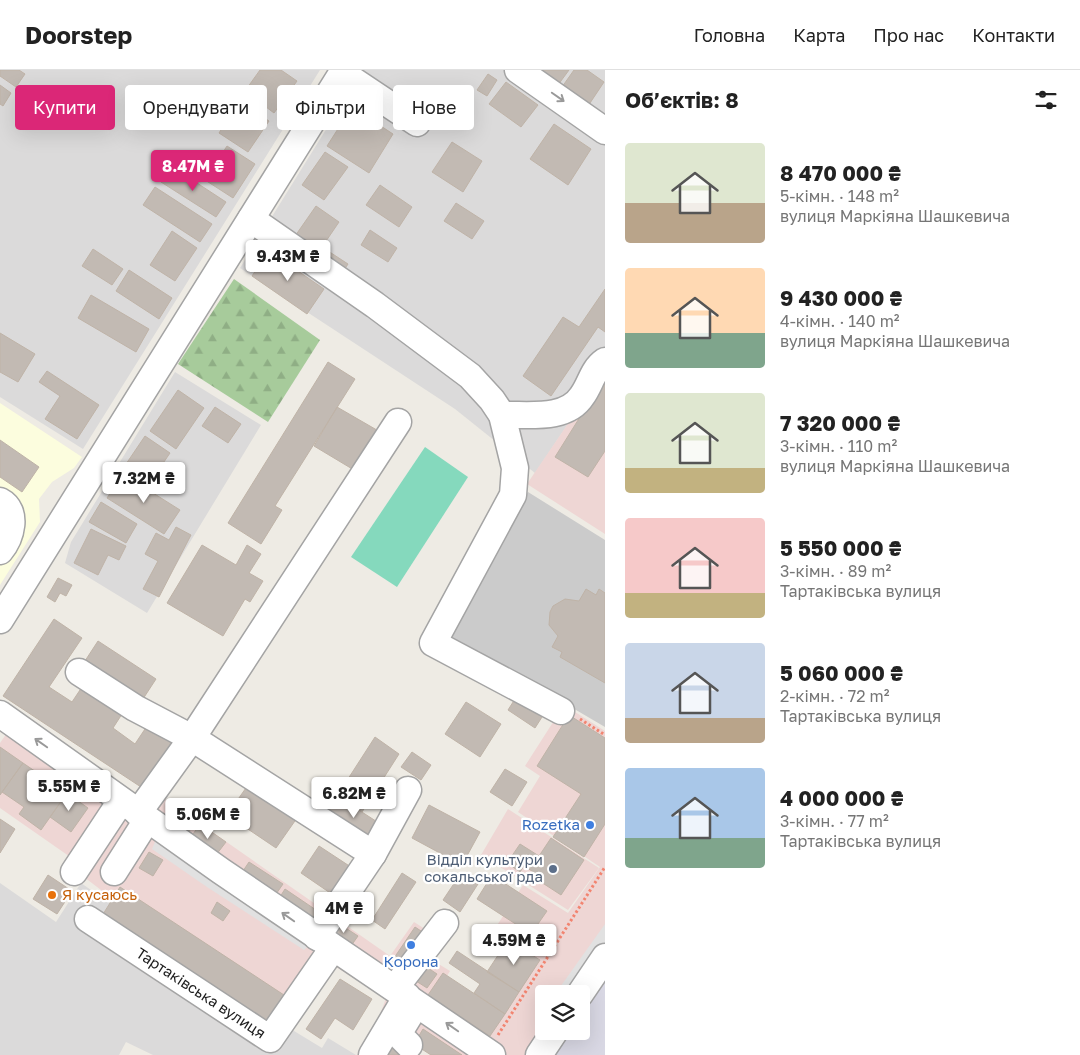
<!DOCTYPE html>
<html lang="uk">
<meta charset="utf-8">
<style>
body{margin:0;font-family:"Golos Text",sans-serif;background:#f6f6f6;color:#222;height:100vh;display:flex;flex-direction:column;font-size:19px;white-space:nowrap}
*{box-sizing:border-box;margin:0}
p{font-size:16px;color:#767676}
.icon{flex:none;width:28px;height:28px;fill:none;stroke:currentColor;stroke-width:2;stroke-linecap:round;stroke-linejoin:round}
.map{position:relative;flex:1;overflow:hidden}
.side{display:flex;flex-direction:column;background:#fff;width:475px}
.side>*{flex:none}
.banner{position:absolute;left:15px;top:15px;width:475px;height:45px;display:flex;gap:10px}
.controls{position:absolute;left:535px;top:915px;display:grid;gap:10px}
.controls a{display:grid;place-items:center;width:55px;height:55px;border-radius:5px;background:#fff;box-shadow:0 5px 20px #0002;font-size:25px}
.price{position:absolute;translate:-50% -42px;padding:0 11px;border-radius:5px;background:#fff;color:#222;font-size:16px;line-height:32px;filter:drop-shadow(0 1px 2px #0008)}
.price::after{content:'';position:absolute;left:50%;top:30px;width:15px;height:11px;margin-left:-8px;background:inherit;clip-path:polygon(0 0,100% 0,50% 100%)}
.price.current{background:#db2777;color:#fff}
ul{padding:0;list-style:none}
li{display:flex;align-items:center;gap:15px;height:125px;padding:0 20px}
li span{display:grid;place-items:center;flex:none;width:140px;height:100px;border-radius:5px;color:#555}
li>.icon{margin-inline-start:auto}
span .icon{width:60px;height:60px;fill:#fffc;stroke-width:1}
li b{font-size:21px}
h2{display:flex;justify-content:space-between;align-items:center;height:60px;padding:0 20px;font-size:21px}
.tag{padding:0 18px;border-radius:5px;background:#fff;box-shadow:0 5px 20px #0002;font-size:18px;line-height:45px}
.tag.current{background:#db2777;color:#fff}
header{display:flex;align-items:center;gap:30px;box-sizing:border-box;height:70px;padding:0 25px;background:#fff;border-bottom:1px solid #e0e0e0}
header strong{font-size:24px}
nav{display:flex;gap:28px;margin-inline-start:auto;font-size:18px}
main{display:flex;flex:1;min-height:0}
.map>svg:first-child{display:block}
.residential{fill:#dbdada}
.commercial{fill:#eed6d4}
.education{fill:#fcfdde}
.religious{fill:#cbcbcb}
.forest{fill:url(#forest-firs)}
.pitch{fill:#85d9bd}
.parking{fill:#e1e1e1}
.plaza{fill:#d9d8e4}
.building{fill:#c2bab3;stroke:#bfb3a7}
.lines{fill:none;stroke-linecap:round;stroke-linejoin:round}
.minor-casing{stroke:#a4a4a4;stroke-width:29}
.path{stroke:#f28470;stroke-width:3;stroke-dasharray:2.5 2.5;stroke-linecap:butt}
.minor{stroke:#fff;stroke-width:26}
.oneway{stroke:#999}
.shop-dot{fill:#3f7fe0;stroke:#fff;stroke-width:2}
.service-dot{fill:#5c6f8a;stroke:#fff;stroke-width:2}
.food-dot{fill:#e8710a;stroke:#fff;stroke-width:2}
.labels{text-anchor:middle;stroke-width:4.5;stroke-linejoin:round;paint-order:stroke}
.shop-label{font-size:15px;fill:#366cbe;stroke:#fff;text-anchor:end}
.service-label{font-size:15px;fill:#4e5e75;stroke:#fff;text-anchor:end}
.food-label{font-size:15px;fill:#c56008;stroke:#fff;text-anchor:start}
.street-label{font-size:15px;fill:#1d1d1d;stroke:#fff}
</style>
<header>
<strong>Doorstep</strong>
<nav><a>Головна</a><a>Карта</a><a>Про нас</a><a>Контакти</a></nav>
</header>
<main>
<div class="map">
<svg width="605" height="985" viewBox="0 0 605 985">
<defs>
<pattern id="forest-firs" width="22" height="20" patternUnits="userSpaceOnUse" patternTransform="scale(1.25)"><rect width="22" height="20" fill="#a7cb9b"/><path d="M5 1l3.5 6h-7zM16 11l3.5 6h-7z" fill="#8fae85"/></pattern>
</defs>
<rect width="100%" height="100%" fill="#eeebe4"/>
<!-- residential -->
<path class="residential" d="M0,0H320L83,379L0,327Z
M363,0H605V299L535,403L455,339L240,198Z
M175,302L261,355L147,543L65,493L71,472Z
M0,813L56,852L81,813L276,950L322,978L328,968L356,985H153L126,972L119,985H0Z"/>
<!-- commercial -->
<path class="commercial" d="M605,299V464L527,414Z
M564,635L605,661V917L581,952V924H544V961H575L559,985H441L380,945L386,928L336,897L285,943L118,833L84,807L124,745L162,727L390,886L414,852L436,866L424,885L450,901L439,919L481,947L526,877L494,860L523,815L568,843L600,797L518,742L540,706L525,696Z
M7,663L120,743L86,798L0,738V673Z
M508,739L599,798L568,840L481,785Z"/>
<!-- education -->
<path class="education" d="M0,333L82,387L74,398L52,412L39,429L40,452L0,515Z"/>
<!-- religious -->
<path class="religious" d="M528,422L605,470V657L559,630L445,571Z"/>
<!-- forest -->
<path class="forest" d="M234,209L320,270L268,352L178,294Z"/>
<!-- pitch -->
<path class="pitch" d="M425,377L468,407L397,517L351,487Z"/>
<!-- parking -->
<path class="parking" d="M157,767L311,873L304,880L207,817L152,779Z
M605,854V876L570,924H562L558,920Z"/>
<!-- plaza -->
<path class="plaza" d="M605,906V985H551L568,961H581V942Z"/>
<!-- building -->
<path class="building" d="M0,0H19L25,4L16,17L0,6Z
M260,0H281L297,11L274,43L245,21Z
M537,0H569L558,15Z
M574,0H587L604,12L588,36L562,17Z
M488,4L497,10L487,26L477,20Z
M506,12L538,35L521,57L489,34Z
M0,15L11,23L3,36L0,34Z
M239,32L269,51L248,82L219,63Z
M352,37L393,64L369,103L327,76Z
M554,54L591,79L568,115L530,89Z
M452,72L482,91L463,122L432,102Z
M227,76L255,94L233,128L205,110Z
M325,82L348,97L324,130L302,115Z
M171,96L226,132L216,147L161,112Z
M380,115L412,137L399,157L366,135Z
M155,117L212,154L200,172L143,135Z
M456,133L484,151L472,169L444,151Z
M316,136L339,152L322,177L348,194L342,203L293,169Z
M370,160L397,178L388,192L361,175Z
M172,161L197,178L175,211L150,195Z
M93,179L123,199L112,215L82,196Z
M269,181L324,219L307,244L252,206Z
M129,200L172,228L159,249L116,221Z
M605,219V262L598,257L551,326L523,306L563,247L579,257Z
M91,225L149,259L136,282L78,248Z
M0,263L35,284L18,312L0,302Z
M328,292L355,309L275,436L282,440L261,474L228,453Z
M47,301L99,335L77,369L45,349L60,326L39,312Z
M605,307V381L588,407L555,387Z
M178,320L204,338L176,379L150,361Z
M215,337L241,354L228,373L202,356Z
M337,337L382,363L359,403L314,376Z
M145,366L170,383L149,414L124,397Z
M0,370L39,397L22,422L0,407Z
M123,404L180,440L164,464L107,428Z
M101,432L137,454L126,473L89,452Z
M176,457L191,465L159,527L143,519L158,491L145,484L156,463L169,470Z
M91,459L126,476L119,490L108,485L98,505L74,493Z
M202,475L236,495L247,475L261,484L249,503L263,511L250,532L245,529L223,566L167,533Z
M58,508L72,515L66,526L60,523L55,532L47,527Z
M586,519L596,525L599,519L605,523V613L560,587L562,582L552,577L558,566L549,555L550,542L553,536L565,529L579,531Z
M54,549L82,568L49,617L72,632L82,617L122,644L113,658L135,674L147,656L174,673L144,719L3,626Z
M98,571L156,609L141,632L83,594Z
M515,629L542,647L535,658L508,640Z
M466,632L501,654L480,687L445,664Z
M569,645L605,668V754L584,787L553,767L581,724L537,696Z
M375,667L399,684L362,742L337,726Z
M0,677L23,693L0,725Z
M412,682L431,695L421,710L401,697Z
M23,693L67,723L41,760L19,744L24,737L2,722Z
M505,699L527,712L512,736L490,722Z
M248,715L297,748L276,778L227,745Z
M67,723L88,738L71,762L50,747Z
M337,726L382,755L371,772L326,743Z
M429,735L480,762L462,795L412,768Z
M184,742L197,750L188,763L175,755Z
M0,749L15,759L0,783Z
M200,754L226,772L216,785L191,767Z
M551,768L584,790L561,825L541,812L543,808L524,796L520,802L507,793L520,774L539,786Z
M319,776L357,801L339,829L301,803Z
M149,782L163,790L153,806L139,798Z
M249,792L283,814L274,827L241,804Z
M402,803L416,812L385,859L372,850Z
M461,803L478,814L460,842L443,830Z
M48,805L72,821L57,844L33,829Z
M492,805L547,841L531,864L477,829Z
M120,817L287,927L267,959L100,849Z
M285,819L322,844L315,854L278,830Z
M217,832L230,841L223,851L211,843Z
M338,853L358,866L351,876L330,862Z
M415,857L427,865L404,899L392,891Z
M508,870L540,890L519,922L487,902Z
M457,881L519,922L505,944L474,923L480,914L449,893Z
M425,896L437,904L427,918L416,911Z
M443,903L505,944L490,966L428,925Z
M340,909L372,929L353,960L335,948L321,969L306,959Z
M423,959L462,985H431L414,974Z
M388,965L406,976L401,985H376Z"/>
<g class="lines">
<!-- minor casing -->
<g class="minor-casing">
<g id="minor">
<path d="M518,0L605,61"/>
<path d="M342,3L417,53"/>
<path d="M251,149L375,235L470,306L492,330L502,345L515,398L513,425L433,573L561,641"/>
<path d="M502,345C527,344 566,351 582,326C591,314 592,300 605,291"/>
<path d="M0,431C19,441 11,468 0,481"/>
<path d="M0,550L344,0"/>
<path d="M79,602L135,638L192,668L373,784L317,867"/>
<path d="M0,644L221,801L492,985"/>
<path d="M138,743L192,668L398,352"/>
<path d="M373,784L408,720"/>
<path d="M74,802L121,731"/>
<path d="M114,802L147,750"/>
<path id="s1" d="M88,849L270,969L333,878"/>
<path d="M395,918L445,853"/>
<path d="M580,924L605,887"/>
<path d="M409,975L402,968L400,961L414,938"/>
<path d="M372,985L407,926"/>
<path d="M539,985L555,961"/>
</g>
</g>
<!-- path -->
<path class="path" d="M580,649L605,665
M540,861L557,872
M498,965L605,797"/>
<!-- minor -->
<use href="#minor" class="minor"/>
</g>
<!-- one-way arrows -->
<defs><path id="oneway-shaft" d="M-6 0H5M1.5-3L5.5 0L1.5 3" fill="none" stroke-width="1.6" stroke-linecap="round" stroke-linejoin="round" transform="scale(1.25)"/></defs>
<g class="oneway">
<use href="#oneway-shaft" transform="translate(558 27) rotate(35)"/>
<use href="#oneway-shaft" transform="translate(41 673) rotate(-145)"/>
<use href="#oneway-shaft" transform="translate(288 847) rotate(-145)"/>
<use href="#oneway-shaft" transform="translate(452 957) rotate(-145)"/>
</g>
<!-- markers -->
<g class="shop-dot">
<circle cx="590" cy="755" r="5"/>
<circle cx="411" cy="875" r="5"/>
</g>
<circle class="service-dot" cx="553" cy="799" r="5"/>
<circle class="food-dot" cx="52" cy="825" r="5"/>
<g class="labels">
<!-- shop labels -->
<g class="shop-label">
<text x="580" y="760">Rozetka</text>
<text x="411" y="897" text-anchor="middle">Корона</text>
</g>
<!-- service labels -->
<g class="service-label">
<text x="543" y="795">Відділ культури<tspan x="543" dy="17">сокальської рда</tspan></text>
</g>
<!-- food labels -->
<g class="food-label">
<text x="62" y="830">Я кусаюсь</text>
</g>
<!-- street labels -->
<g class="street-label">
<text dy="5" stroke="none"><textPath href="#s1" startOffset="135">Тартаківська вулиця</textPath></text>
</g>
</g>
</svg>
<div class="controls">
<a><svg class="icon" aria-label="layers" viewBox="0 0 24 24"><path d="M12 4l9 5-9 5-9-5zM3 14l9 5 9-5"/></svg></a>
</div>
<b class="price current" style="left:193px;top:122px">8.47M ₴</b>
<b class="price" style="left:288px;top:212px">9.43M ₴</b>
<b class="price" style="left:144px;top:434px">7.32M ₴</b>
<b class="price" style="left:69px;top:742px">5.55M ₴</b>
<b class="price" style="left:354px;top:749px">6.82M ₴</b>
<b class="price" style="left:208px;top:770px">5.06M ₴</b>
<b class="price" style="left:344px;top:864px">4M ₴</b>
<b class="price" style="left:514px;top:896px">4.59M ₴</b>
<div class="banner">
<a class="tag current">Купити</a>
<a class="tag">Орендувати</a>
<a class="tag">Фільтри</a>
<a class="tag">Нове</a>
</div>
</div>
<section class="side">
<h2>Об’єктів: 8<svg class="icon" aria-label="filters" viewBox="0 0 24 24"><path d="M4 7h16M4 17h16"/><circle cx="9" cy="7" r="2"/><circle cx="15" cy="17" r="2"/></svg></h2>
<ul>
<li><span style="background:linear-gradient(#dfe7d0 60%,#b9a48a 0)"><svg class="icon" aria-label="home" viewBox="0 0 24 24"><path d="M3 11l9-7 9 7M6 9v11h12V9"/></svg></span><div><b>8 470 000 ₴</b><p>5-кімн. · 148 m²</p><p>вулиця Маркіяна Шашкевича</p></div></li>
<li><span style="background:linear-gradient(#ffd9b3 65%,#7fa58c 0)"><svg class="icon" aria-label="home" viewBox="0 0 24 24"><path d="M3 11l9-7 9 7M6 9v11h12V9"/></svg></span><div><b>9 430 000 ₴</b><p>4-кімн. · 140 m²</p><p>вулиця Маркіяна Шашкевича</p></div></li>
<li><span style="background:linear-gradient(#dfe7d0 75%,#c2b280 0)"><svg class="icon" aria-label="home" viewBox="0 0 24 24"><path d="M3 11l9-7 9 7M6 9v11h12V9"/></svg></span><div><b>7 320 000 ₴</b><p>3-кімн. · 110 m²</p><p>вулиця Маркіяна Шашкевича</p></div></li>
<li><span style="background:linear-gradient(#f6c9c9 75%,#c2b280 0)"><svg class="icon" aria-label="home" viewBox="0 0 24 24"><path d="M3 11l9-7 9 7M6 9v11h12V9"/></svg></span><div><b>5 550 000 ₴</b><p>3-кімн. · 89 m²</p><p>Тартаківська вулиця</p></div></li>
<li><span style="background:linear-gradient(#c9d6e8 75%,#b9a48a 0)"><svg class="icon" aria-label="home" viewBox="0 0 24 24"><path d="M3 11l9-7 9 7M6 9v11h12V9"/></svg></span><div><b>5 060 000 ₴</b><p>2-кімн. · 72 m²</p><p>Тартаківська вулиця</p></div></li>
<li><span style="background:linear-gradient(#a9c7e8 70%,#7fa58c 0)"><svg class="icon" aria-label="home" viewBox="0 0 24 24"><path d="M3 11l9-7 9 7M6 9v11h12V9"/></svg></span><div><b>4 000 000 ₴</b><p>3-кімн. · 77 m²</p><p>Тартаківська вулиця</p></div></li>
</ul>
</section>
</main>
